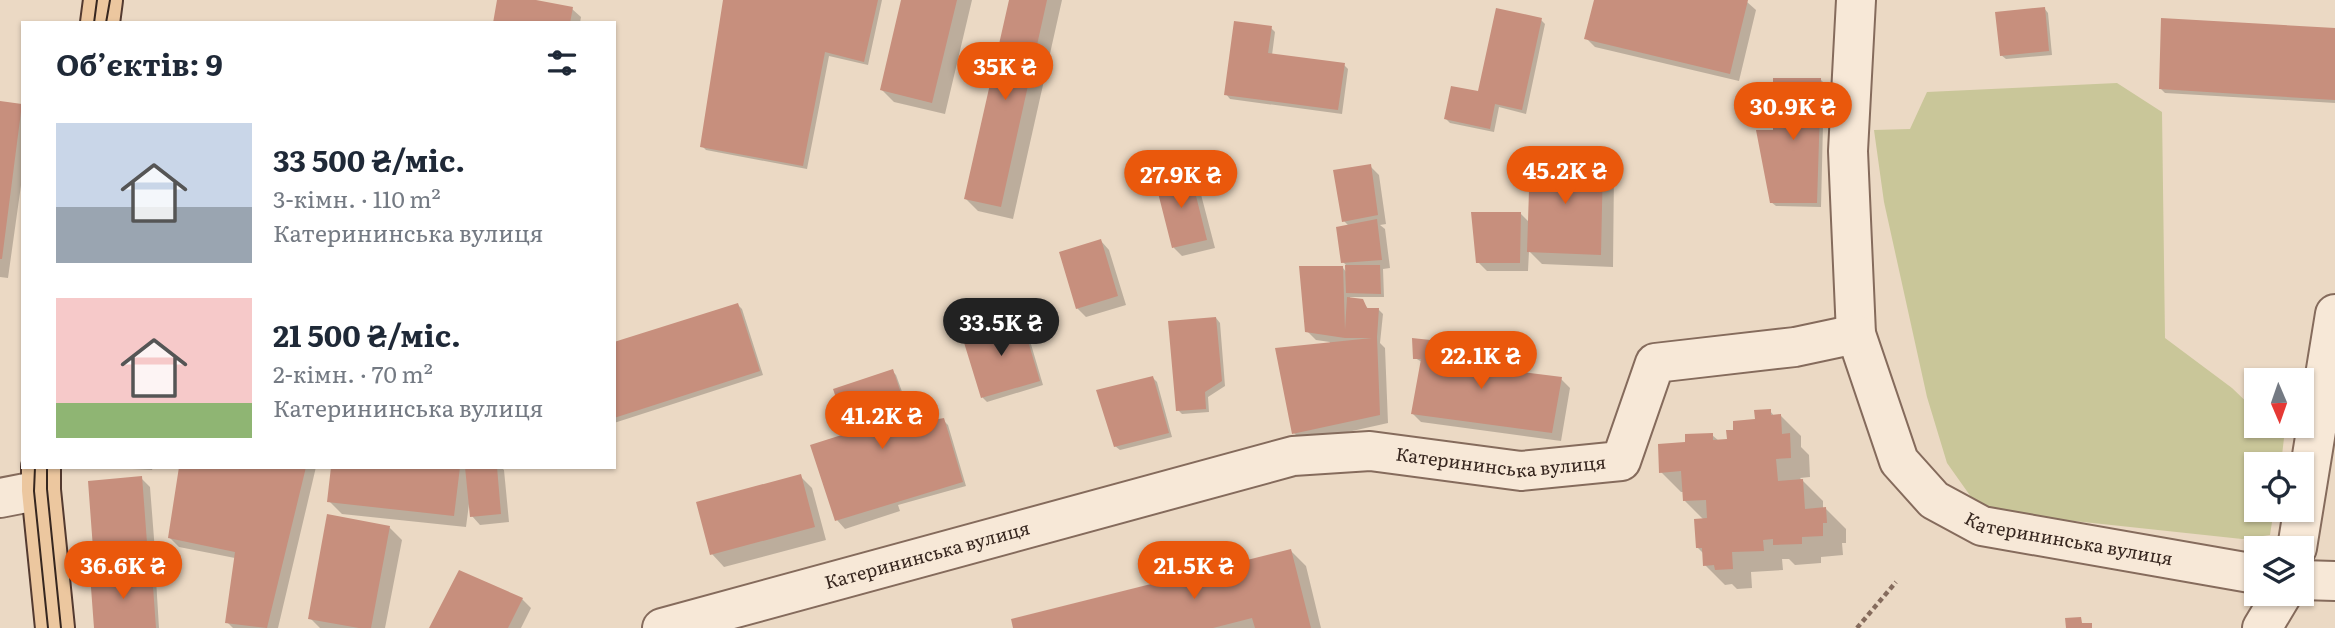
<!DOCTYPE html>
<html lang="uk">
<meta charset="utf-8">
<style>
body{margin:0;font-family:Literata,serif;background:#f6f6f7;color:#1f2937;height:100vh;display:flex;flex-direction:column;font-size:26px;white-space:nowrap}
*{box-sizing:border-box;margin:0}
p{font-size:23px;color:#747a83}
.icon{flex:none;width:38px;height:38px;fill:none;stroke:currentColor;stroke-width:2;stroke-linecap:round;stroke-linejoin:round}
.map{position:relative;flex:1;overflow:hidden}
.side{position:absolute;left:21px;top:21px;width:595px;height:448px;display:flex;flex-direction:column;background:#fff;border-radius:0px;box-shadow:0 2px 5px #0004}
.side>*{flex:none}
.needle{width:46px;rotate:178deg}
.buttons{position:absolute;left:2244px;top:368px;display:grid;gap:14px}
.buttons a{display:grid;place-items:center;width:70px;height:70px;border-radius:0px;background:#fff;box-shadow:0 2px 5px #0004;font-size:35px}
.price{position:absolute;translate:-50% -60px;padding:0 16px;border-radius:24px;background:#ea580c;color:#fff;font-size:23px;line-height:46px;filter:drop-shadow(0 2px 4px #0008)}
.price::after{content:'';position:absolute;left:50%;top:42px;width:21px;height:16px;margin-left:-10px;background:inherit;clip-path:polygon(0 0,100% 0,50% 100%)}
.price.current{background:#222;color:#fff}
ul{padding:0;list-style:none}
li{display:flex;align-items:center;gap:21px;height:175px;padding:0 35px}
li span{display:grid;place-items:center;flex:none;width:196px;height:140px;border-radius:0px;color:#555}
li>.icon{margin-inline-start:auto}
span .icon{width:84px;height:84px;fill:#fffc;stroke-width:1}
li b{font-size:30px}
h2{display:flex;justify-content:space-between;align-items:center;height:84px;padding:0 35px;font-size:30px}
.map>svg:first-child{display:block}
.green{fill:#c9c699}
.shadow{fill:#0003}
.building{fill:#c78f7d}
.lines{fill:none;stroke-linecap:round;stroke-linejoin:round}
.minor-casing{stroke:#856b5c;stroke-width:42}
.major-casing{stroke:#533a30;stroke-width:42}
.path{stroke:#856b5c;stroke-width:4.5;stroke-dasharray:5 3.5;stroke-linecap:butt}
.minor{stroke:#f7e8d7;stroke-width:38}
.major{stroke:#ecc79f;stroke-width:38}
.tram{stroke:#36261f;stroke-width:2}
.labels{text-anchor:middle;stroke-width:5;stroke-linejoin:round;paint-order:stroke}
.street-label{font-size:18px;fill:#36261f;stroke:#f3e5d4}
</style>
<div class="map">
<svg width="2335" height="628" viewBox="0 0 2335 628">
<rect width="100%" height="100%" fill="#ebd9c4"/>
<!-- green -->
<path class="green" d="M2117,83L2162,112L2165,338L2232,388L2256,411V425H2271L2284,438L2281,464H2256V509H2274L2270,535L2242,539L1981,511L1947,463L1927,397L1884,202L1874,130L1910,129L1927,92Z"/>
<!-- shadow -->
<path class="shadow" d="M499,0H532L572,9L581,17L580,23H494Z
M725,0H882L868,65L829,56L807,169L706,150L702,146Z
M903,0H972L945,114L894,102L882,90Z
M1010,0H1062L1013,219L978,211L966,199Z
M1596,0L1747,2L1756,10L1739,81L1595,47L1586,38Z
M2044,8L2048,13L2052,55L2006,59L2001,55Z
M1541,20L1545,24L1526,114L1499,107L1494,132L1450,123L1446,119L1479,93Z
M1271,28L1275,32L1272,55L1344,65L1348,69L1342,114L1230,99L1226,94Z
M2335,29V103L2165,93L2161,89Z
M1820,79L1824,83L1821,207L1776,206L1771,202L1775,132Z
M0,103L23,107V171L8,278L0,277Z
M1602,161L1614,173L1613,267L1542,264L1529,251L1528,271H1487L1478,262L1521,214L1530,223Z
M1370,166L1379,175L1386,224L1380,225L1385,229L1390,268L1383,269L1384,297H1350V299L1362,301L1369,310L1378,309L1383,314L1380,343L1385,348L1388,423L1303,442L1294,433L1330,342L1316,340L1307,331L1343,268L1347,273V266L1343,262L1349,226L1344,221Z
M1189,174L1198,183L1215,248L1182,256L1174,248Z
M1101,241L1109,250L1126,305L1086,317L1077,308Z
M738,305L742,309L763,375L614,423V344Z
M1216,318L1220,323L1225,386L1208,397L1209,412L1182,414L1178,410Z
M1021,320L1025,324L1043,385L987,402L983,398L964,337Z
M1457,345L1462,349V366L1561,379L1570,388L1561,441L1421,422L1413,414L1422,362L1415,358Z
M892,371L896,375L914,425L943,420L948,425L966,486L898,505L900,511L845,529L837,520L850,434Z
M1153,378L1157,382L1172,437L1120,450L1115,446Z
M1770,411L1775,417L1781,416L1801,436V447L1809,455L1810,477L1800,478L1823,501V509H1826L1846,529V543H1842L1843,555L1821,557V563L1795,565L1789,559H1782L1783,570L1751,572L1752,588L1737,589L1732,584L1725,585L1705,565L1704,554L1697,547L1704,520L1685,501L1684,492H1681L1661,472L1687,444L1712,435L1719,441H1728L1735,432L1757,421Z
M92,467H153L152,470Z
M181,467H316L278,628H233L227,622L235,558L179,547L170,538Z
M333,467H501L504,470L509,522L480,525L472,516L469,504L466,527L342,514L329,501Z
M800,476L812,488L826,540L724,567L712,554Z
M141,478L150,487L156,564L104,570L96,561Z
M389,527L402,540L385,628H320L310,618Z
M1291,551L1306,566L1321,628H1015Z
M459,572L522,599L531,608L521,628H431Z
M152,575L156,579L159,628H96Z"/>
<!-- building -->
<path class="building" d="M497,0H536L573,7L570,23H493Z
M723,0H878L864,62L825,52L803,166L700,147Z
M901,0H957L932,103L880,90Z
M1009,0H1047L1001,207L964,199Z
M1594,0H1748L1730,74L1584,39Z
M2045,7L2049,51L2000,56L1995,12Z
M1496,8L1542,18L1522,110L1495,104L1490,129L1444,119L1451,86L1478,91Z
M2161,18L2335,28V100L2159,89Z
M1234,21L1272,26L1268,53L1345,63L1338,110L1224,95Z
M1773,78H1821L1817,203H1770L1756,130H1773Z
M0,101L22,104L2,259H0Z
M1530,159H1603L1601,255L1527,252Z
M1371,164L1378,215L1342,222L1333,170Z
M1190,172L1207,240L1172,248L1155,181Z
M1471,212H1521L1520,263H1476Z
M1377,219L1382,260L1341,263L1336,227Z
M1101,239L1118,296L1076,309L1059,252Z
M1345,265H1380L1381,294L1346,293Z
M1299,266H1343L1345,330L1347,297L1363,299L1367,308H1379L1377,337L1380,415L1292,434L1275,348L1372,338H1345L1305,332Z
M738,303L760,371L614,418V342Z
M1216,317L1222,381L1205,392L1206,409L1176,411L1168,321Z
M1021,318L1040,381L981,398L962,336Z
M1412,338L1458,343L1459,362L1428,360L1562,377L1552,433L1411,414L1421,359H1413Z
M893,369L911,424L944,418L963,482L835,521L810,445L848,433L833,389Z
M1153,376L1169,433L1114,447L1096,390Z
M1771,409V415L1781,414L1782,434L1790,433L1791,458L1776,459L1778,481L1803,479L1805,509L1826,507L1827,523H1823V536L1802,537V544L1773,545V539L1763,540L1764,551L1732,552L1733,569L1715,570L1714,565L1703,566L1702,548H1696L1694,519L1707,518L1706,500L1683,501L1681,471L1659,473L1658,444L1685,442V434L1713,433V440L1727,439L1726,430H1733V421L1755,419L1754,410Z
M179,467H306L267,628L225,623L235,552L168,538Z
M331,467H460L454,516L327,502Z
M465,467H497L501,514L470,517Z
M801,474L815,527L710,555L696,502Z
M142,476L148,556L94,562L88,481Z
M327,514L390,526L371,628H359L308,619Z
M1291,549L1311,628H1255L1252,618L1213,628H1013L1011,619Z
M459,570L523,598L508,628H429Z
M152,573L156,628H94L90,574Z
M2081,617L2082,623H2092V628H2066L2065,618Z"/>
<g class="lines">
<!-- minor casing -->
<g class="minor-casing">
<g id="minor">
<path id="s1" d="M1856,0L1848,151L1856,334L1899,461L1934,500L1982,526L2256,574"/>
<path d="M0,498L41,490"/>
<path d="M2297,548L2335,314"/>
<path d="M2301,580L2335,581"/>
<path id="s2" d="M662,628L1293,456L1370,451L1521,471L1621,461L1655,363L1795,347L1856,334"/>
<path d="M2262,628L2283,593"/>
</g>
</g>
<!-- major casing -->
<g class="major-casing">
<path id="major" d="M100,23L103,0
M41,467V490L55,628"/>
</g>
<!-- path -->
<path class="path" d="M1857,628L1896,582"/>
<!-- minor -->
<use href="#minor" class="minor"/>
<!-- major -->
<use href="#major" class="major"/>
<!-- tram -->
<path class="tram" d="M94,23L97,0
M106,23L110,0
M35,467L34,491L48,628
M47,467V489L61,628"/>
</g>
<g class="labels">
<!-- street labels -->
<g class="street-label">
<text dy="6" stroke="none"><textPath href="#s2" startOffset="863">Катерининська вулиця</textPath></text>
<text dy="6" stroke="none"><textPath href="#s1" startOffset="663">Катерининська вулиця</textPath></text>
<text dy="6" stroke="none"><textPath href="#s2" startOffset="275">Катерининська вулиця</textPath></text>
</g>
</g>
</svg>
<div class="buttons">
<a><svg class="needle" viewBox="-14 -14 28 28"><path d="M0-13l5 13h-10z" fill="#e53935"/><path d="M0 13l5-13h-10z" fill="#747a83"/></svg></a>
<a><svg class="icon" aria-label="locate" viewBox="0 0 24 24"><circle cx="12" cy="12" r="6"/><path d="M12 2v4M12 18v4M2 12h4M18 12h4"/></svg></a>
<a><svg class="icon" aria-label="layers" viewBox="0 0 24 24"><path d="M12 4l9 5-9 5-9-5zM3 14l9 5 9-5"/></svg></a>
</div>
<b class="price" style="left:1005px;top:102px">35K ₴</b>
<b class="price" style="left:1793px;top:142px">30.9K ₴</b>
<b class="price" style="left:1565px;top:206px">45.2K ₴</b>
<b class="price" style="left:1181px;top:210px">27.9K ₴</b>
<b class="price current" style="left:1001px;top:358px">33.5K ₴</b>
<b class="price" style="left:1481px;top:391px">22.1K ₴</b>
<b class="price" style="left:882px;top:451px">41.2K ₴</b>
<b class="price" style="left:123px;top:601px">36.6K ₴</b>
<b class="price" style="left:1194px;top:601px">21.5K ₴</b>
<section class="side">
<h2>Об’єктів: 9<svg class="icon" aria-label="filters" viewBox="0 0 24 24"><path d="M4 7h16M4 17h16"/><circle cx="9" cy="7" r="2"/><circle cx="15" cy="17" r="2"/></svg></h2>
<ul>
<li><span style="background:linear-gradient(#c9d6e8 60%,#9aa5b1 0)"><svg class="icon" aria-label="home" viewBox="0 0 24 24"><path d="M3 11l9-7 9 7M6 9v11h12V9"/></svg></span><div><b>33 500 ₴/міс.</b><p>3-кімн. · 110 m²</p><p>Катерининська вулиця</p></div></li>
<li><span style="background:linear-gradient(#f6c9c9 75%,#8fb573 0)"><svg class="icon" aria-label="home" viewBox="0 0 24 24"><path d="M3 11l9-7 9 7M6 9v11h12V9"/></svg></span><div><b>21 500 ₴/міс.</b><p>2-кімн. · 70 m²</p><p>Катерининська вулиця</p></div></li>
</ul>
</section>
</div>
